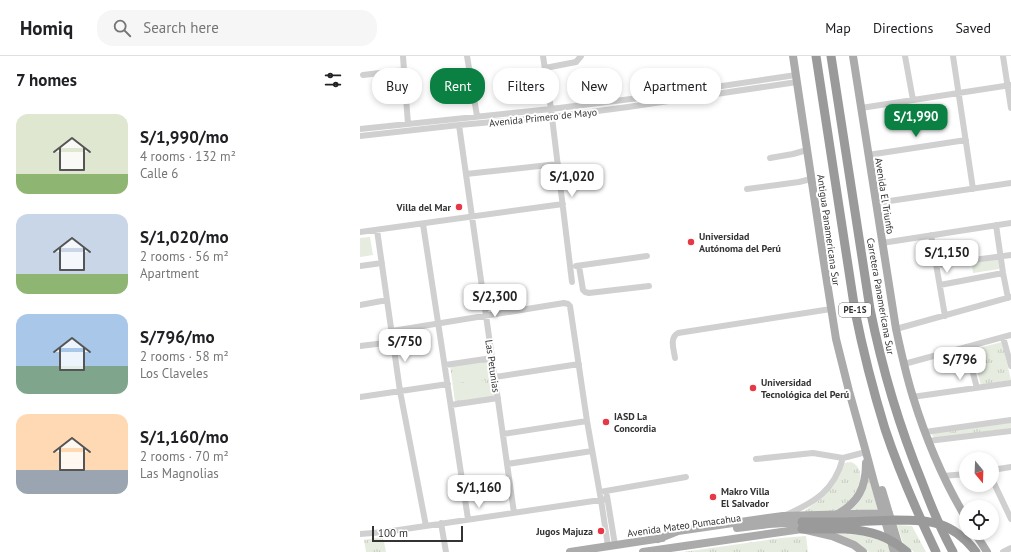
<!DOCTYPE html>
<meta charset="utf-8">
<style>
body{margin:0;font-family:"PT Sans",sans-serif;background:#f6f6f6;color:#202124;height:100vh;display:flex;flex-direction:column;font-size:15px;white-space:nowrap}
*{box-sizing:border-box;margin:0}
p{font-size:13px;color:#757577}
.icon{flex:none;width:22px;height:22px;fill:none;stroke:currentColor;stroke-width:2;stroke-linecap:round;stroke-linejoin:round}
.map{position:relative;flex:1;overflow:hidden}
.drawer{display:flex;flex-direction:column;background:#fff;width:360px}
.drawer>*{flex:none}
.banner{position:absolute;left:12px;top:12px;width:380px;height:36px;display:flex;gap:8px}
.needle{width:26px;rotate:161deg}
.buttons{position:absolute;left:599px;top:396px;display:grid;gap:8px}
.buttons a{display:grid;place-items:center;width:40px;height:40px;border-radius:50%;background:#fff;box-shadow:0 2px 6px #0003;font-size:20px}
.scale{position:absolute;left:12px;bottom:10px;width:91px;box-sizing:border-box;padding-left:4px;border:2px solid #333;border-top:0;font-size:11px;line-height:14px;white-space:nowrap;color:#333;-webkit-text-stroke:3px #fff;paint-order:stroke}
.price{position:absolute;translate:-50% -34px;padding:0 9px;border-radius:8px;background:#fff;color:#222;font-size:13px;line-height:26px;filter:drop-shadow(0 1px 2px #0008)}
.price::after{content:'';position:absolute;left:50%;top:24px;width:12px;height:9px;margin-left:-6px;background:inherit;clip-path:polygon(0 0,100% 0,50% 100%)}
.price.selected{background:#0b8043;color:#fff}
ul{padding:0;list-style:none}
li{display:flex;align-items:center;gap:12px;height:100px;padding:0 16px}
li span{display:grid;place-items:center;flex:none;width:112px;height:80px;border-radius:12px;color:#555}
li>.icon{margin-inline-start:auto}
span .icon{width:48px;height:48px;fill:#fffc;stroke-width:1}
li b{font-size:17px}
h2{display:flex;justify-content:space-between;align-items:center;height:48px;padding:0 16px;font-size:17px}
.pill{padding:0 14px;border-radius:16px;background:#fff;box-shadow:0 2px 6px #0003;font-size:14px;line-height:36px}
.pill.selected{background:#0b8043;color:#fff}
header{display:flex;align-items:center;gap:24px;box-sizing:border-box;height:56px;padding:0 20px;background:#fff;border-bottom:1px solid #e0e0e0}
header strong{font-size:19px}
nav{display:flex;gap:22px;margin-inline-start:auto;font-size:14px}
.search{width:280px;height:36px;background:#f6f6f6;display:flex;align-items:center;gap:10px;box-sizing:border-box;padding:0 14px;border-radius:16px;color:#757577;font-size:15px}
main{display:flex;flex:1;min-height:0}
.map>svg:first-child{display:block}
.grass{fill:url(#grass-tufts)}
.garden{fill:#e6ecdf}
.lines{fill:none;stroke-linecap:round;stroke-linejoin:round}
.minor{stroke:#d0d0d0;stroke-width:6}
.major{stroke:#ababab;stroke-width:8}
.highway{stroke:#9a9a9a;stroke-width:9}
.highway-bridge{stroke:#9a9a9a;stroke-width:9}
.poi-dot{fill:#e63946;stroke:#fff;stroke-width:1.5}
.labels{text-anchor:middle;stroke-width:4;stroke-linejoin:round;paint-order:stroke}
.shield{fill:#fff;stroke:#707070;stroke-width:1}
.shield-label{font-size:9px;font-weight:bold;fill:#333}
.street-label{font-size:10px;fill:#333;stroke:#fff}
.poi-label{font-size:10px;font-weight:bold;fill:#333;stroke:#fff;text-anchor:start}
</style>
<header>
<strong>Homiq</strong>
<div class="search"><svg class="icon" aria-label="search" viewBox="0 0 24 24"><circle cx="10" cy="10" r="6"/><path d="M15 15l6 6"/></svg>Search here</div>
<nav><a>Map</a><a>Directions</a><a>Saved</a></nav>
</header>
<main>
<section class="drawer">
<h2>7 homes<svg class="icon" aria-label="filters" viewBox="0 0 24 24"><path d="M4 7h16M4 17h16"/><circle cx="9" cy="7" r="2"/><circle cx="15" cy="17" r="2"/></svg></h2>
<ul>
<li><span style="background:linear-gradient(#dfe7d0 75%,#8fb573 0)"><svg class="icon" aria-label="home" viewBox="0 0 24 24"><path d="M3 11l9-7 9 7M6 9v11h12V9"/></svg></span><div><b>S/1,990/mo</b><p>4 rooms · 132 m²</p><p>Calle 6</p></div></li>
<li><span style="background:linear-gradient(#c9d6e8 75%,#8fb573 0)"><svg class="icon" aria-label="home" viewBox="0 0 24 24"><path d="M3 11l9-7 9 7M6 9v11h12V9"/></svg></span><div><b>S/1,020/mo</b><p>2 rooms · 56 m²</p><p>Apartment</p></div></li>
<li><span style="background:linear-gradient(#a9c7e8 65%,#7fa58c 0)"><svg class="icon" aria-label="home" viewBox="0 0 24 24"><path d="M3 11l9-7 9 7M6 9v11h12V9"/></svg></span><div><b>S/796/mo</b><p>2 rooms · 58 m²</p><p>Los Claveles</p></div></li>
<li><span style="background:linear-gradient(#ffd9b3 70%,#9aa5b1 0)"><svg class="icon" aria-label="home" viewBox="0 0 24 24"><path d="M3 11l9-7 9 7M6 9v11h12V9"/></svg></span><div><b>S/1,160/mo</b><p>2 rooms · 70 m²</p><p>Las Magnolias</p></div></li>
</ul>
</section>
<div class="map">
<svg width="651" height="496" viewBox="0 0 651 496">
<defs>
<pattern id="grass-tufts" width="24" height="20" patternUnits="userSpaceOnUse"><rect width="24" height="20" fill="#e6ecdf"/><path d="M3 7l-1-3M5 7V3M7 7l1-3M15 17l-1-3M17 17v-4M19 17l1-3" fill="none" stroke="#c6cbc0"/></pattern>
</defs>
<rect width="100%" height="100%" fill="#fff"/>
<!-- grass -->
<path class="grass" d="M642,286L651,324L621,329L611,294Z
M129,304L135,341L95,346L90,309Z
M651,366V372L575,383L572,379L573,377Z
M491,406C511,414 494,445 481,452C469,458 456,456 443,456L462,442L472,431L482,409L485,407Z
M509,421L518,454L488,456C501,447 506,436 509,421Z
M537,469L552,470L566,496H554L543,487Z
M475,477C488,478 519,479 527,488C529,490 530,493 532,496H509L505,493Z
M446,480L448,496H323L421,482Z
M23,481L26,496H6L4,484Z"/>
<!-- garden -->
<path class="garden" d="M10,181L13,199L0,201V182Z
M638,203L639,213L613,217L612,207Z
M122,307L124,323L98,327L95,311Z
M125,324L127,340L100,344L98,328Z"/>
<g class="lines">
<!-- minor -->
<path class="minor" d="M43,0L44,14L48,68
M107,0L117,60
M183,0L191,53L212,226
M545,0L553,44
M593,0L613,133
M643,0L651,52
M185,12L216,6L221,0
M3,19L44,14
M501,52L651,29
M99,69L154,457
M0,73L191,53L295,40L436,19
M0,80L99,69L192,61L268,51L437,26
M508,99L606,84
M410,102L433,98L447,94
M106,118L198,108
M387,133L439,126L451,123
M516,147L651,127
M63,168L108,463
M636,169L643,217L648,242
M17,174L40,335L66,470
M0,176L203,148
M571,179L585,260
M522,187L651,167
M576,209L651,199
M0,210L22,207
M216,210L287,200
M219,210L223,234L225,236L229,237L289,230
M580,229L643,217
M0,249L27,244
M536,273L651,241
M32,275L204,247L208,248L210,250L227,365L241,444L248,490
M643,281L651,310
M0,290L33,286
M606,291L617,332
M315,302C314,294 309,282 318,277L471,253
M544,308L651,279
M85,309L132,302
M135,321L219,308
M0,341L88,328
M552,341L651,327
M91,349L138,342
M565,376L651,364
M143,378L227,365
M568,385L651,375
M396,403L453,397L483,402
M147,408L232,395
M632,414L651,411
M583,420L606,418
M632,423L651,463
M240,436L326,421
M247,440L255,489
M426,459C455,446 474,435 483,402L506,396
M81,467L86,496
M0,478L25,476L247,443
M643,496L651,492"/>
<!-- major -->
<path class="major" d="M433,0L464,207L476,283L489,335L506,396L514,426L534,496
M493,0L536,273C541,296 546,319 553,341C566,383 583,424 606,462
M522,434L540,494
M476,459C498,447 506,432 506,407
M377,472L409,468L442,466
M615,477L627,496
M298,483L318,475L408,462L423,460L529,457
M210,496L302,482
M283,496L442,473L472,480L494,489L503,496"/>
<!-- highway -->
<path class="highway" d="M456,0L495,255C503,295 513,334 525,373C539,415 557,456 576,496
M471,0L510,253C522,312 539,370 562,426C571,450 581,474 593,496
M442,466H489
M442,473H487"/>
<!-- highway-bridge -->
<path class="highway-bridge" d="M489,466C504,465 519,465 535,464C571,464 592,465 616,496
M487,473C512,475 528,480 547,496"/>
</g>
<!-- markers -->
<g class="poi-dot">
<circle cx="99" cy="151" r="4"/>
<circle cx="331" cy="186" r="4"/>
<circle cx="393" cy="332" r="4"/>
<circle cx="246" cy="366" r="4"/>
<circle cx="353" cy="441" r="4"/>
<circle cx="241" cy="475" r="4"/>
</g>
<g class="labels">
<!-- shield labels -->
<rect class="shield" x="479" y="247" width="32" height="14" rx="3"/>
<g class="shield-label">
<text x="495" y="257">PE-1S</text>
</g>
<!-- street labels -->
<g class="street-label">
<text transform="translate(183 61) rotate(-6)" y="4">Avenida Primero de Mayo</text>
<text transform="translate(525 140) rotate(81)" y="4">Avenida El Triunfo</text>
<text transform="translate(469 174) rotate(82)" y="4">Antigua Panamericana Sur</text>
<text transform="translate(521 240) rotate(80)" y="4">Carretera Panamericana Sur</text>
<text transform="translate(133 310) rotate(82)" y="4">Las Petunias</text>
<text transform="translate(324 469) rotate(-8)" y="4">Avenida Mateo Pumacahua</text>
</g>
<!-- poi labels -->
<g class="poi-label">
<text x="91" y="155" text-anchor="end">Villa del Mar</text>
<text x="339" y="184">Universidad<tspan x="339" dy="12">Autónoma del Perú</tspan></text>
<text x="401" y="330">Universidad<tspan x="401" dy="12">Tecnológica del Perú</tspan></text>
<text x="254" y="364">IASD La<tspan x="254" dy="12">Concordia</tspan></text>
<text x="361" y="439">Makro Villa<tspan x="361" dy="12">El Salvador</tspan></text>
<text x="233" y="479" text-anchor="end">Jugos Majuza</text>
</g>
</g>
</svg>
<div class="buttons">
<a><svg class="needle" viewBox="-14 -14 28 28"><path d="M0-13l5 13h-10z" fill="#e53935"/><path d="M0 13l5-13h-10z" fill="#757577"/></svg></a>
<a><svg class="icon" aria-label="locate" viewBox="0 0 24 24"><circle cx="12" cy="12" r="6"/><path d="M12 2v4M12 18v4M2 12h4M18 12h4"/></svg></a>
</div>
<div class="scale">100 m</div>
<b class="price selected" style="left:556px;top:82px">S/1,990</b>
<b class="price" style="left:212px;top:142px">S/1,020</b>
<b class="price" style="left:587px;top:218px">S/1,150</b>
<b class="price" style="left:135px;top:262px">S/2,300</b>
<b class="price" style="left:45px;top:307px">S/750</b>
<b class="price" style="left:600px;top:325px">S/796</b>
<b class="price" style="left:119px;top:453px">S/1,160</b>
<div class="banner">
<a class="pill">Buy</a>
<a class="pill selected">Rent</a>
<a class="pill">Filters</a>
<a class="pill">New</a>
<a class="pill">Apartment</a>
</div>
</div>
</main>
